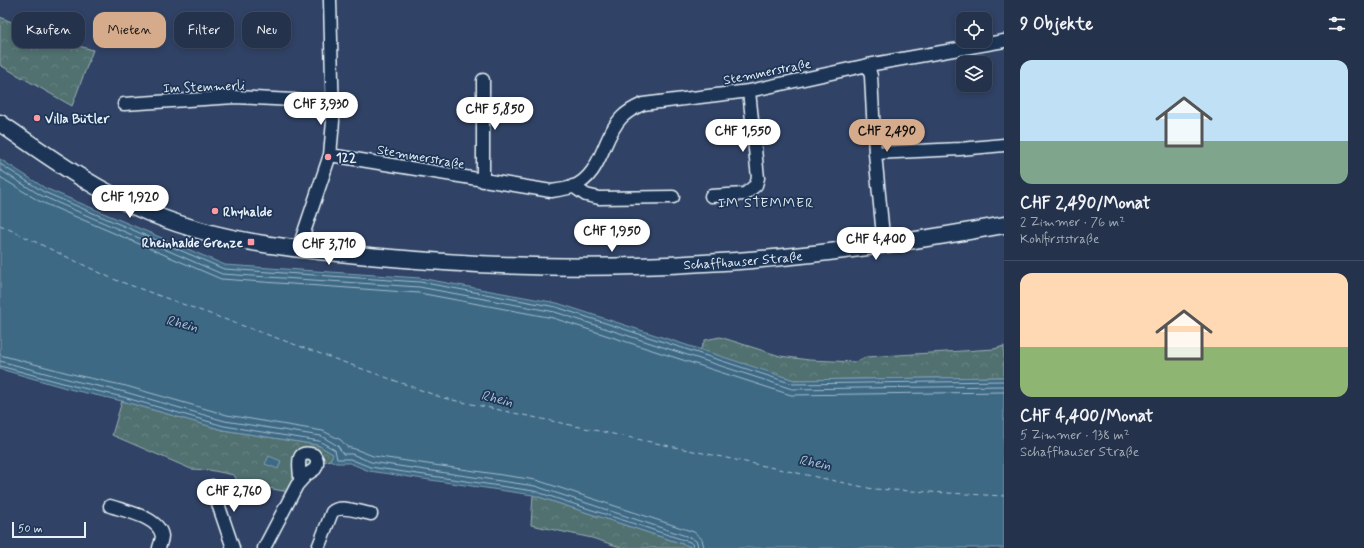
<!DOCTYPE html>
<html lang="de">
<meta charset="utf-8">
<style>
body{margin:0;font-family:Mynerve,sans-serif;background:#303e56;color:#f1f3f6;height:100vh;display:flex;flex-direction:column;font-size:15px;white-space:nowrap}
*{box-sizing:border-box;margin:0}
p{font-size:13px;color:#a3aab5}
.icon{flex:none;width:22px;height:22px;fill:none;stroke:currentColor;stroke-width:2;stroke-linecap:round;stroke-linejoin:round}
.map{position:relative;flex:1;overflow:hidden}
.drawer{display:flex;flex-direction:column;background:#24324c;width:360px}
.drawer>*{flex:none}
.hud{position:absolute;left:12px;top:12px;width:380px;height:36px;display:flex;gap:8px}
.fabs{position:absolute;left:956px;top:12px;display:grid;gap:8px}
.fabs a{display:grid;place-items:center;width:36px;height:36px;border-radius:8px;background:#24324c;box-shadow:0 2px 6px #0003,0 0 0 1px #414d64;font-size:20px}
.scale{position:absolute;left:12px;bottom:10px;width:74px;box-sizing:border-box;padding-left:4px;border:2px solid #e8f1f8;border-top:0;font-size:11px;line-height:14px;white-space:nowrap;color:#e8f1f8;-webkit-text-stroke:3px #1d3557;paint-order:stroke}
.price{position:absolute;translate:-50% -34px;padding:0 9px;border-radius:14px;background:#fff;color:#222;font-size:13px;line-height:26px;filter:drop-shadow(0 1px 2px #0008)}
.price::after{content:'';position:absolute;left:50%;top:24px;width:12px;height:9px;margin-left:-6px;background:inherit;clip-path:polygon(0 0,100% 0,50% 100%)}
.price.current{background:#d6ab8b;color:#111}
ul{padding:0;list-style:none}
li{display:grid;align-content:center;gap:8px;height:212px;padding:0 16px}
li+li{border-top:1px solid #414d64}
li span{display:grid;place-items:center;height:124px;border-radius:12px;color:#555}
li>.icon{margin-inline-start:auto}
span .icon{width:72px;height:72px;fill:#fffc;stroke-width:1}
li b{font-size:17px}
h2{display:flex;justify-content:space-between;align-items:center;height:48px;padding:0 16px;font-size:17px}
.tag{padding:0 14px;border-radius:12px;background:#24324c;box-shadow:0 2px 6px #0003,0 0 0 1px #414d64;font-size:14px;line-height:36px}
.tag.current{background:#d6ab8b;color:#111}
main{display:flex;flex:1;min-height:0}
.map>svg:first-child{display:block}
.forest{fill:url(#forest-crowns);stroke:#9cb0b4}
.water{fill:#3e6985;stroke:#829fb3}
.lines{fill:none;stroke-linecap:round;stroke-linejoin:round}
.shore{stroke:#a4bbca;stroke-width:1}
.ferry{stroke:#acc1d0;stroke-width:1;stroke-dasharray:5 4;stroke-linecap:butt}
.street-casing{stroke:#e8f1f8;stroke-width:15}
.secondary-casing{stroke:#e8f1f8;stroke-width:19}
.street{stroke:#1d3557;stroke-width:12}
.secondary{stroke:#1d3557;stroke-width:16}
.poi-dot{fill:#ff9aa2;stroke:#1d3557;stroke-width:1.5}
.labels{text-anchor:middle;stroke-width:3.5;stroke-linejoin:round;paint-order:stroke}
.street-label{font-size:13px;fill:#e8f1f8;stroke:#1d3557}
.poi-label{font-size:13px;font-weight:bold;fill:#e8f1f8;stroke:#1d3557;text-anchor:start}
.neighbourhood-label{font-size:14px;letter-spacing:1px;fill:#e8f1f8;stroke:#1d3557}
.water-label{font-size:14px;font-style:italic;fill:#acc1d0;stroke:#1d3557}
</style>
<main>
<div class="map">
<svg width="1004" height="548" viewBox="0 0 1004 548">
<defs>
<pattern id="forest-crowns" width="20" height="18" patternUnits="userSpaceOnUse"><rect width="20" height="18" fill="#517070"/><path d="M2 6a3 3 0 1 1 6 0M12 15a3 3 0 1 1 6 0" fill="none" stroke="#6a8585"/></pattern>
</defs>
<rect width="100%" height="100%" fill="#304265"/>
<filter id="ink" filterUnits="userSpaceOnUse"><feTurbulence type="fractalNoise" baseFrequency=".025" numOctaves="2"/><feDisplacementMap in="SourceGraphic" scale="8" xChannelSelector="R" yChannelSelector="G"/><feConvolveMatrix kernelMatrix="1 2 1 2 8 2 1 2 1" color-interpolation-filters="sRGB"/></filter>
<g filter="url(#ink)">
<!-- forest -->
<path class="forest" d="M0,17L44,36L93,50L72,106L0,65Z
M720,337L780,356L809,360L856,362L866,357L994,349L1004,346V377L794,380L699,352L705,340Z
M122,401L223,430L318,445L333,454L330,460L317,464L293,493L238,482L234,475L209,470L191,469L112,435Z
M533,495L695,548H623L592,538L531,525Z"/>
<!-- water -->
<path class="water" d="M0,159L45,188L225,265L420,278L557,303L794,380L1004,377V548H695L533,495L369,471L350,463H336L330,460L333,454L318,445L223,430L122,401L73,390L0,369Z
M269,456L281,461L278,469L265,464Z"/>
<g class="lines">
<!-- shore -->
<path class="shore" d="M0,164L44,192L224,269L420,282L556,307L793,384L1004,381
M0,170L42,196L222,274L419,287L555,312L792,389L1004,386
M0,177L39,201L221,279L419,293L553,318L791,395L1004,392
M0,355L76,375L126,386L227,415L323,431L341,440L347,447L355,449L373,456L536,480L694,532L702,539L704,548
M0,361L75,381L125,392L225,421L321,436L338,446L343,454H352L371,462L535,486L692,538L697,542L698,548
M0,366L74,386L123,397L224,426L319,441L335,450L337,459H350L370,467L534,491L690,542L693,545V548"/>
<!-- ferry -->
<path class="ferry" d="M0,225L113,279L443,398L873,489L1004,496"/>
<!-- street casing -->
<g class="street-casing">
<path id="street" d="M868,65L871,76L875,153L884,246
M483,80V181
M124,104L235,97L293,100L333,105
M875,153L960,149L1004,145
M330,155L551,191C558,190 566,189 572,187C602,176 602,137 622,117C628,111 636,107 643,104L749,91L868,65L1004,41
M573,186L586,195L599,198L673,197
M711,196L745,194L756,185L758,178L749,91
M298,250L330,155L333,121L330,0
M212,486L233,548
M110,506C125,511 159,517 162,536C162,540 160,544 159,548
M264,548L297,485L306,475L315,469L317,464V460L314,455C292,448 301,470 300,481
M318,548L332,512C340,504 360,512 371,514"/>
</g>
<!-- secondary casing -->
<g class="secondary-casing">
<g id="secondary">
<path id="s1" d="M0,123C49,157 96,191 152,214C225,244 303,250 381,257C489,267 596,270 704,263C805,258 905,243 1004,225"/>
</g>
</g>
<!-- street -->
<use href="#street" class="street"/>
<!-- secondary -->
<use href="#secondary" class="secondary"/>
</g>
</g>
<!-- markers -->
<g class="poi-dot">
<circle cx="37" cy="118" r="4"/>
<circle cx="328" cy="157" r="4"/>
<circle cx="215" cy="211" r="4"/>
<rect x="247" y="238" width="8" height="8" rx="2"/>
</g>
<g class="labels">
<!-- street labels -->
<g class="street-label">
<text transform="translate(767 71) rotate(-11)" y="5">Stemmerstraße</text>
<text transform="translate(204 86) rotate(-2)" y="5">Im Stemmerli</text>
<text transform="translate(421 156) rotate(10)" y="5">Stemmerstraße</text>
<text dy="5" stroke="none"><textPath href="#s1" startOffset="774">Schaffhauser Straße</textPath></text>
</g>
<!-- poi labels -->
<g class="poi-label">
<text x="45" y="123">Villa Bütler</text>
<text x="336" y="162">122</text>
<text x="223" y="216">Rhyhalde</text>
<text x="243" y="247" text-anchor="end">Rheinhalde Grenze</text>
</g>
<!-- neighbourhood labels -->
<g class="neighbourhood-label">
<text x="766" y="207">IM STEMMER</text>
</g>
<!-- water labels -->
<g class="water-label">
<text transform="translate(182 323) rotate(13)" y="5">Rhein</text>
<text transform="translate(497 398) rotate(13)" y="5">Rhein</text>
<text transform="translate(815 462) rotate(10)" y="5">Rhein</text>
</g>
</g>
</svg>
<div class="fabs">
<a><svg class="icon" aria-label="locate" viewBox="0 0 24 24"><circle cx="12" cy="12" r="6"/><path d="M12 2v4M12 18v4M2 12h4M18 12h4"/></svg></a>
<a><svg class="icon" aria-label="layers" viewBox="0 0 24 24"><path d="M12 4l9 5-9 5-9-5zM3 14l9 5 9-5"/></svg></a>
</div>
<div class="scale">50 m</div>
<b class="price" style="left:321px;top:126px">CHF 3,930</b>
<b class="price" style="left:495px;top:131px">CHF 5,850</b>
<b class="price" style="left:743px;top:153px">CHF 1,550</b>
<b class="price current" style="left:887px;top:153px">CHF 2,490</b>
<b class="price" style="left:130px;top:219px">CHF 1,920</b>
<b class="price" style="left:612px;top:253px">CHF 1,950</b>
<b class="price" style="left:876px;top:261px">CHF 4,400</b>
<b class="price" style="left:329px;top:266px">CHF 3,710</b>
<b class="price" style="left:234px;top:513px">CHF 2,760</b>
<div class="hud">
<a class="tag">Kaufen</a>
<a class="tag current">Mieten</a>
<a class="tag">Filter</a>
<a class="tag">Neu</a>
</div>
</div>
<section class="drawer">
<h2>9 Objekte<svg class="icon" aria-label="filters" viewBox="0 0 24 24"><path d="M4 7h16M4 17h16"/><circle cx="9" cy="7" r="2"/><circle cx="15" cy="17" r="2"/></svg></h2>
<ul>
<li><span style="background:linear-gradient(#bfe0f5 65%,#7fa58c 0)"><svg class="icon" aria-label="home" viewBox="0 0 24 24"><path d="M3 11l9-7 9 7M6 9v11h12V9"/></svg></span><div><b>CHF 2,490/Monat</b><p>2 Zimmer · 76 m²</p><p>Kohlfirststraße</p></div></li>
<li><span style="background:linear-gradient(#ffd9b3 60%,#8fb573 0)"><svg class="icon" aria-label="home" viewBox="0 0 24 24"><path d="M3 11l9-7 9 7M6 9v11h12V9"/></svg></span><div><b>CHF 4,400/Monat</b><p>5 Zimmer · 138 m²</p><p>Schaffhauser Straße</p></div></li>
</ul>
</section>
</main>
